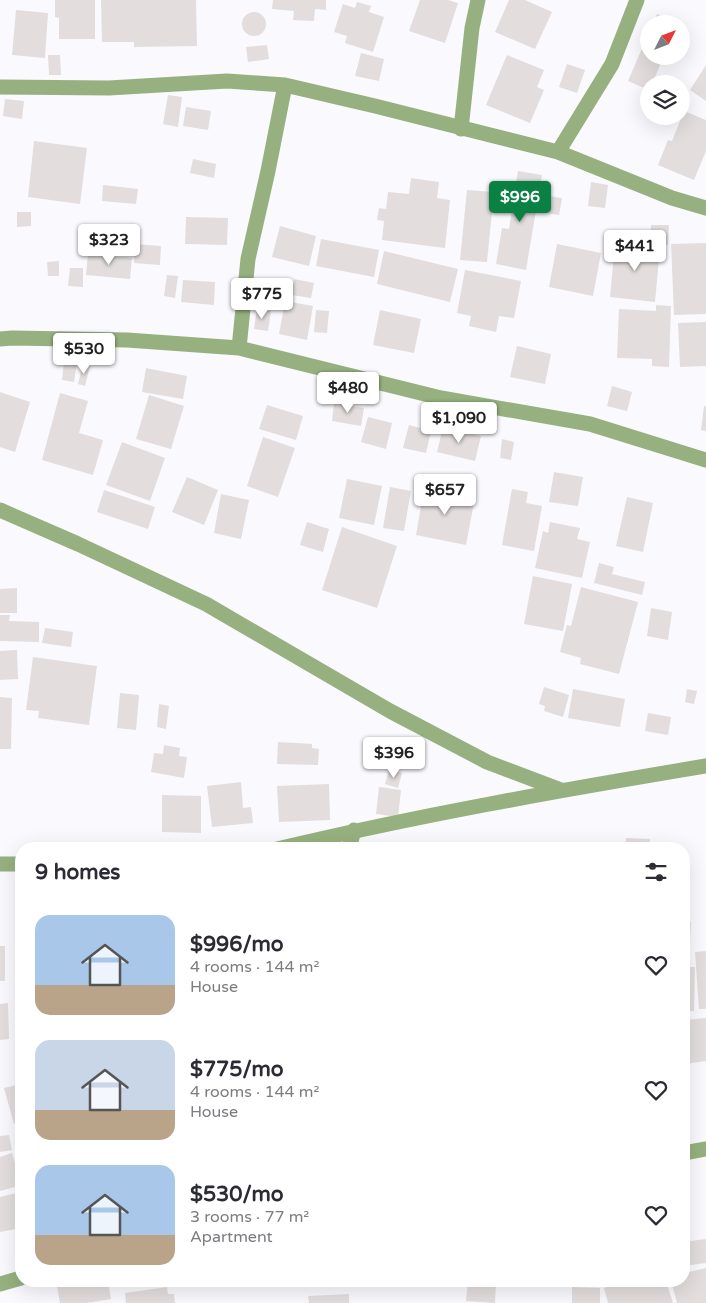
<!DOCTYPE html>
<meta charset="utf-8">
<style>
body{margin:0;font-family:"Varela Round",sans-serif;background:#f7f7f7;color:#2b2b33;height:100vh;display:flex;flex-direction:column;font-size:19px;white-space:nowrap}
*{box-sizing:border-box;margin:0}
p{font-size:16px;color:#7c7c81}
.icon{flex:none;width:28px;height:28px;fill:none;stroke:currentColor;stroke-width:2;stroke-linecap:round;stroke-linejoin:round}
.map{position:relative;flex:1;overflow:hidden}
.side{position:absolute;left:15px;top:842px;width:675px;height:445px;display:flex;flex-direction:column;background:#fff;border-radius:20px;box-shadow:0 5px 20px #0002}
.side>*{flex:none}
.needle{width:32px;rotate:48deg}
.fabs{position:absolute;left:640px;top:15px;display:grid;gap:10px}
.fabs a{display:grid;place-items:center;width:50px;height:50px;border-radius:50%;background:#fff;box-shadow:0 5px 20px #0002;font-size:25px}
.price{position:absolute;translate:-50% -42px;padding:0 11px;border-radius:5px;background:#fff;color:#222;font-size:16px;line-height:32px;filter:drop-shadow(0 1px 2px #0008)}
.price::after{content:'';position:absolute;left:50%;top:30px;width:15px;height:11px;margin-left:-8px;background:inherit;clip-path:polygon(0 0,100% 0,50% 100%)}
.price.on{background:#0b8043;color:#fff}
ul{padding:0;list-style:none}
li{display:flex;align-items:center;gap:15px;height:125px;padding:0 20px}
li span{display:grid;place-items:center;flex:none;width:140px;height:100px;border-radius:15px;color:#555}
li>.icon{margin-inline-start:auto}
span .icon{width:60px;height:60px;fill:#fffc;stroke-width:1}
li b{font-size:21px}
h2{display:flex;justify-content:space-between;align-items:center;height:60px;padding:0 20px;font-size:21px}
.map>svg:first-child{display:block}
.building{fill:#e3dedd}
.lines{fill:none;stroke-linecap:round;stroke-linejoin:round}
.minor{stroke:#96b17f;stroke-width:15}
</style>
<div class="map">
<svg width="706" height="1303" viewBox="0 0 706 1303">
<rect width="100%" height="100%" fill="#f9f9fe"/>
<!-- building -->
<path class="building" d="M55,0H95V39H59V18L55,17Z
M101,0H196L197,46L134,47V42H102Z
M273,0H326V10L315,9L314,21L293,20L294,11L272,9Z
M420,0H448L458,3L445,43L409,31Z
M509,0H525L552,12L535,49L495,32Z
M357,2L371,6L369,12L384,17L373,52L345,43L347,36L334,32L343,4L355,8Z
M16,10L48,13L45,58L12,55Z
M242 24a12 12 0 1 1 24 0a12 12 0 1 1-24 0Z
M657,14L679,24H652Z
M649,32V56H664L652,84H649V90L628,81Z
M267,45L269,59L248,62L246,47Z
M361,53L384,59L379,81L355,76Z
M48,55H60L61,75H49Z
M507,55L544,70L537,87L544,90L530,123L486,105Z
M567,64L585,70L577,93L559,87Z
M706,65V101L690,90Z
M168,95L182,97L178,127L163,124Z
M5,99L24,101L22,119L3,116Z
M186,107L211,111L208,130L183,126Z
M684,111L706,120V151L694,180L658,165L668,140L672,141Z
M34,141L87,148L80,204L28,197Z
M193,159L216,164L214,178L190,173Z
M518,171L542,175L526,270L496,264L502,228L509,229Z
M411,178L439,182L437,198L450,200L445,248L382,240L384,221L377,220L379,208L386,209L388,192L409,194Z
M591,182L608,185L605,208L588,206Z
M103,185L138,189L136,204L102,201Z
M467,190L494,192L487,262L460,260Z
M542,195L562,198L559,215L539,212Z
M17,212H31V226L17,227Z
M186,217L228,218L227,245L185,244Z
M651,225H669L668,245L650,244Z
M280,226L316,236L309,266L272,257Z
M321,239L379,250L374,277L316,266Z
M615,243L660,248L655,302L610,297Z
M706,243V314L674,315L671,244Z
M135,244L161,246L160,265L134,263Z
M557,244L601,253L593,296L549,287Z
M384,251L458,269L450,302L377,284Z
M88,254L132,258L130,279L86,275Z
M59,261V276H48L47,262Z
M70,268H83V287L68,286Z
M465,270L521,281L514,318L499,316L496,332L469,326L471,316L457,313Z
M167,275L178,276L175,298L164,296Z
M294,279L314,283L311,298L292,295Z
M183,280L215,282L214,305L181,302Z
M285,301L313,306L307,340L279,334Z
M656,305L671,306L669,367L652,366V359L617,358L619,309L656,311Z
M257,308L271,311L268,331L254,329Z
M316,310L329,311L327,333L314,332Z
M380,310L421,319L414,353L373,345Z
M706,322V366L680,367L678,323Z
M517,346L551,354L545,384L510,377Z
M64,362L77,363L74,382L62,380Z
M83,364L90,366L85,386L78,384Z
M146,368L187,376L183,399L142,392Z
M612,386L632,392L627,411L607,406Z
M0,392L30,402L15,452L0,447Z
M60,393L88,401L79,433L103,440L93,475L42,460Z
M149,395L184,406L171,449L136,439Z
M334,403L364,408L361,426L332,421Z
M267,405L303,416L296,440L259,429Z
M704,406H706V431L701,430Z
M368,417L392,423L386,449L361,442Z
M409,425L431,431L426,453L403,448Z
M443,427L481,436L475,461L437,452Z
M263,437L295,448L278,497L247,486Z
M502,439L514,442L511,460L500,458Z
M122,442L165,458L150,501L106,485Z
M554,472L583,477L578,506L549,502Z
M187,477L218,490L204,525L172,512Z
M347,479L382,486L374,525L339,518Z
M390,487L411,491L404,531L383,528Z
M424,488L475,498L466,545L416,535Z
M512,489L528,492L526,503L542,506L534,551L502,545Z
M104,490L155,507L148,529L97,512Z
M221,494L249,500L241,539L214,533Z
M627,497L653,503L643,552L616,546Z
M307,522L329,529L323,552L300,545Z
M550,522L580,528L577,539L590,542L582,578L535,568L543,531L548,533Z
M342,527L397,546L377,608L322,590Z
M599,563L614,567L612,574L645,582L642,595L594,583Z
M533,576L572,584L563,631L524,624Z
M581,587L638,602L619,674L580,664L581,658L560,652L567,625L571,626Z
M17,588V613H0V589Z
M651,608L672,612L668,640L647,636Z
M0,615H10L9,621L39,622V642L0,641Z
M45,628L73,632L71,647L42,643Z
M17,650L18,679L0,680V651Z
M33,657L97,666L89,725L38,718L39,711L26,710Z
M544,687L569,695L563,717L544,711L545,706L539,704Z
M573,689L625,699L620,727L568,718Z
M687,689L697,691L694,704L685,702Z
M120,693L139,695L136,730L117,728Z
M0,697L12,698L11,749H0Z
M159,704L169,706L166,729L157,727Z
M648,713L671,717L668,735L645,731Z
M278,742L312,744V748L319,749L318,765L277,764Z
M164,745L180,748L179,756L187,757L184,778L151,772L154,753L163,754Z
M389,770L402,773L398,788L385,784Z
M241,782L243,808L251,807L253,823L212,827L207,786Z
M329,784L330,820L279,822L277,786Z
M379,787L401,790L398,817L376,814Z
M162,795L201,796V833L162,832Z
M626,838L650,839V849H625Z
M362,843L383,847V849H361Z
M684,922H691L689,958H684Z
M0,946H5V981H0Z
M706,951V1009H699L695,952Z
M684,967H695L694,1011H684Z
M8,1003L9,1039L0,1040V1004Z
M706,1018V1061L684,1064V1020Z
M21,1084V1122L14,1124L4,1088Z
M9,1135L12,1150L0,1152V1136Z
M12,1153L21,1185L0,1191V1157Z
M21,1192V1228L0,1232V1197Z
M706,1239V1263L684,1266V1242Z
M706,1268V1303H677L671,1281H684V1273Z
M56,1281H108L111,1299L87,1303H60Z
M468,1281H496L495,1303L466,1301Z
M626,1281H666L673,1303H608L604,1288Z
M167,1287L168,1294H174L175,1303H126L125,1293Z
M572,1287L600,1288V1303H572Z
M349,1294V1303H309L308,1296Z"/>
<g class="lines">
<!-- minor -->
<path class="minor" d="M0,87L109,88L227,81L285,85L375,106L558,152L672,198L706,208
M461,129L472,28L478,0
M558,152L612,64L637,0
M0,339L12,338L127,340L239,348L441,398L590,424L706,460
M239,348L248,259L268,171L285,85
M0,510L78,544L206,604L390,711L487,762L561,790
M277,849C419,815 562,790 706,766
M349,849L354,830
M0,864H21
M684,1153L706,1149
M0,1284L21,1278"/>
</g>
</svg>
<div class="fabs">
<a><svg class="needle" viewBox="-14 -14 28 28"><path d="M0-13l5 13h-10z" fill="#e53935"/><path d="M0 13l5-13h-10z" fill="#7c7c81"/></svg></a>
<a><svg class="icon" aria-label="layers" viewBox="0 0 24 24"><path d="M12 4l9 5-9 5-9-5zM3 14l9 5 9-5"/></svg></a>
</div>
<b class="price on" style="left:520px;top:223px">$996</b>
<b class="price" style="left:109px;top:266px">$323</b>
<b class="price" style="left:635px;top:272px">$441</b>
<b class="price" style="left:262px;top:320px">$775</b>
<b class="price" style="left:84px;top:375px">$530</b>
<b class="price" style="left:348px;top:414px">$480</b>
<b class="price" style="left:459px;top:444px">$1,090</b>
<b class="price" style="left:445px;top:516px">$657</b>
<b class="price" style="left:394px;top:779px">$396</b>
<section class="side">
<h2>9 homes<svg class="icon" aria-label="filters" viewBox="0 0 24 24"><path d="M4 7h16M4 17h16"/><circle cx="9" cy="7" r="2"/><circle cx="15" cy="17" r="2"/></svg></h2>
<ul>
<li><span style="background:linear-gradient(#a9c7e8 70%,#b9a48a 0)"><svg class="icon" aria-label="home" viewBox="0 0 24 24"><path d="M3 11l9-7 9 7M6 9v11h12V9"/></svg></span><div><b>$996/mo</b><p>4 rooms · 144 m²</p><p>House</p></div><svg class="icon" aria-label="heart" viewBox="0 0 24 24"><path d="M12 20l-8-8c-3-5 5-10 8-4 3-6 11-1 8 4z"/></svg></li>
<li><span style="background:linear-gradient(#c9d6e8 70%,#b9a48a 0)"><svg class="icon" aria-label="home" viewBox="0 0 24 24"><path d="M3 11l9-7 9 7M6 9v11h12V9"/></svg></span><div><b>$775/mo</b><p>4 rooms · 144 m²</p><p>House</p></div><svg class="icon" aria-label="heart" viewBox="0 0 24 24"><path d="M12 20l-8-8c-3-5 5-10 8-4 3-6 11-1 8 4z"/></svg></li>
<li><span style="background:linear-gradient(#a9c7e8 70%,#b9a48a 0)"><svg class="icon" aria-label="home" viewBox="0 0 24 24"><path d="M3 11l9-7 9 7M6 9v11h12V9"/></svg></span><div><b>$530/mo</b><p>3 rooms · 77 m²</p><p>Apartment</p></div><svg class="icon" aria-label="heart" viewBox="0 0 24 24"><path d="M12 20l-8-8c-3-5 5-10 8-4 3-6 11-1 8 4z"/></svg></li>
</ul>
</section>
</div>
